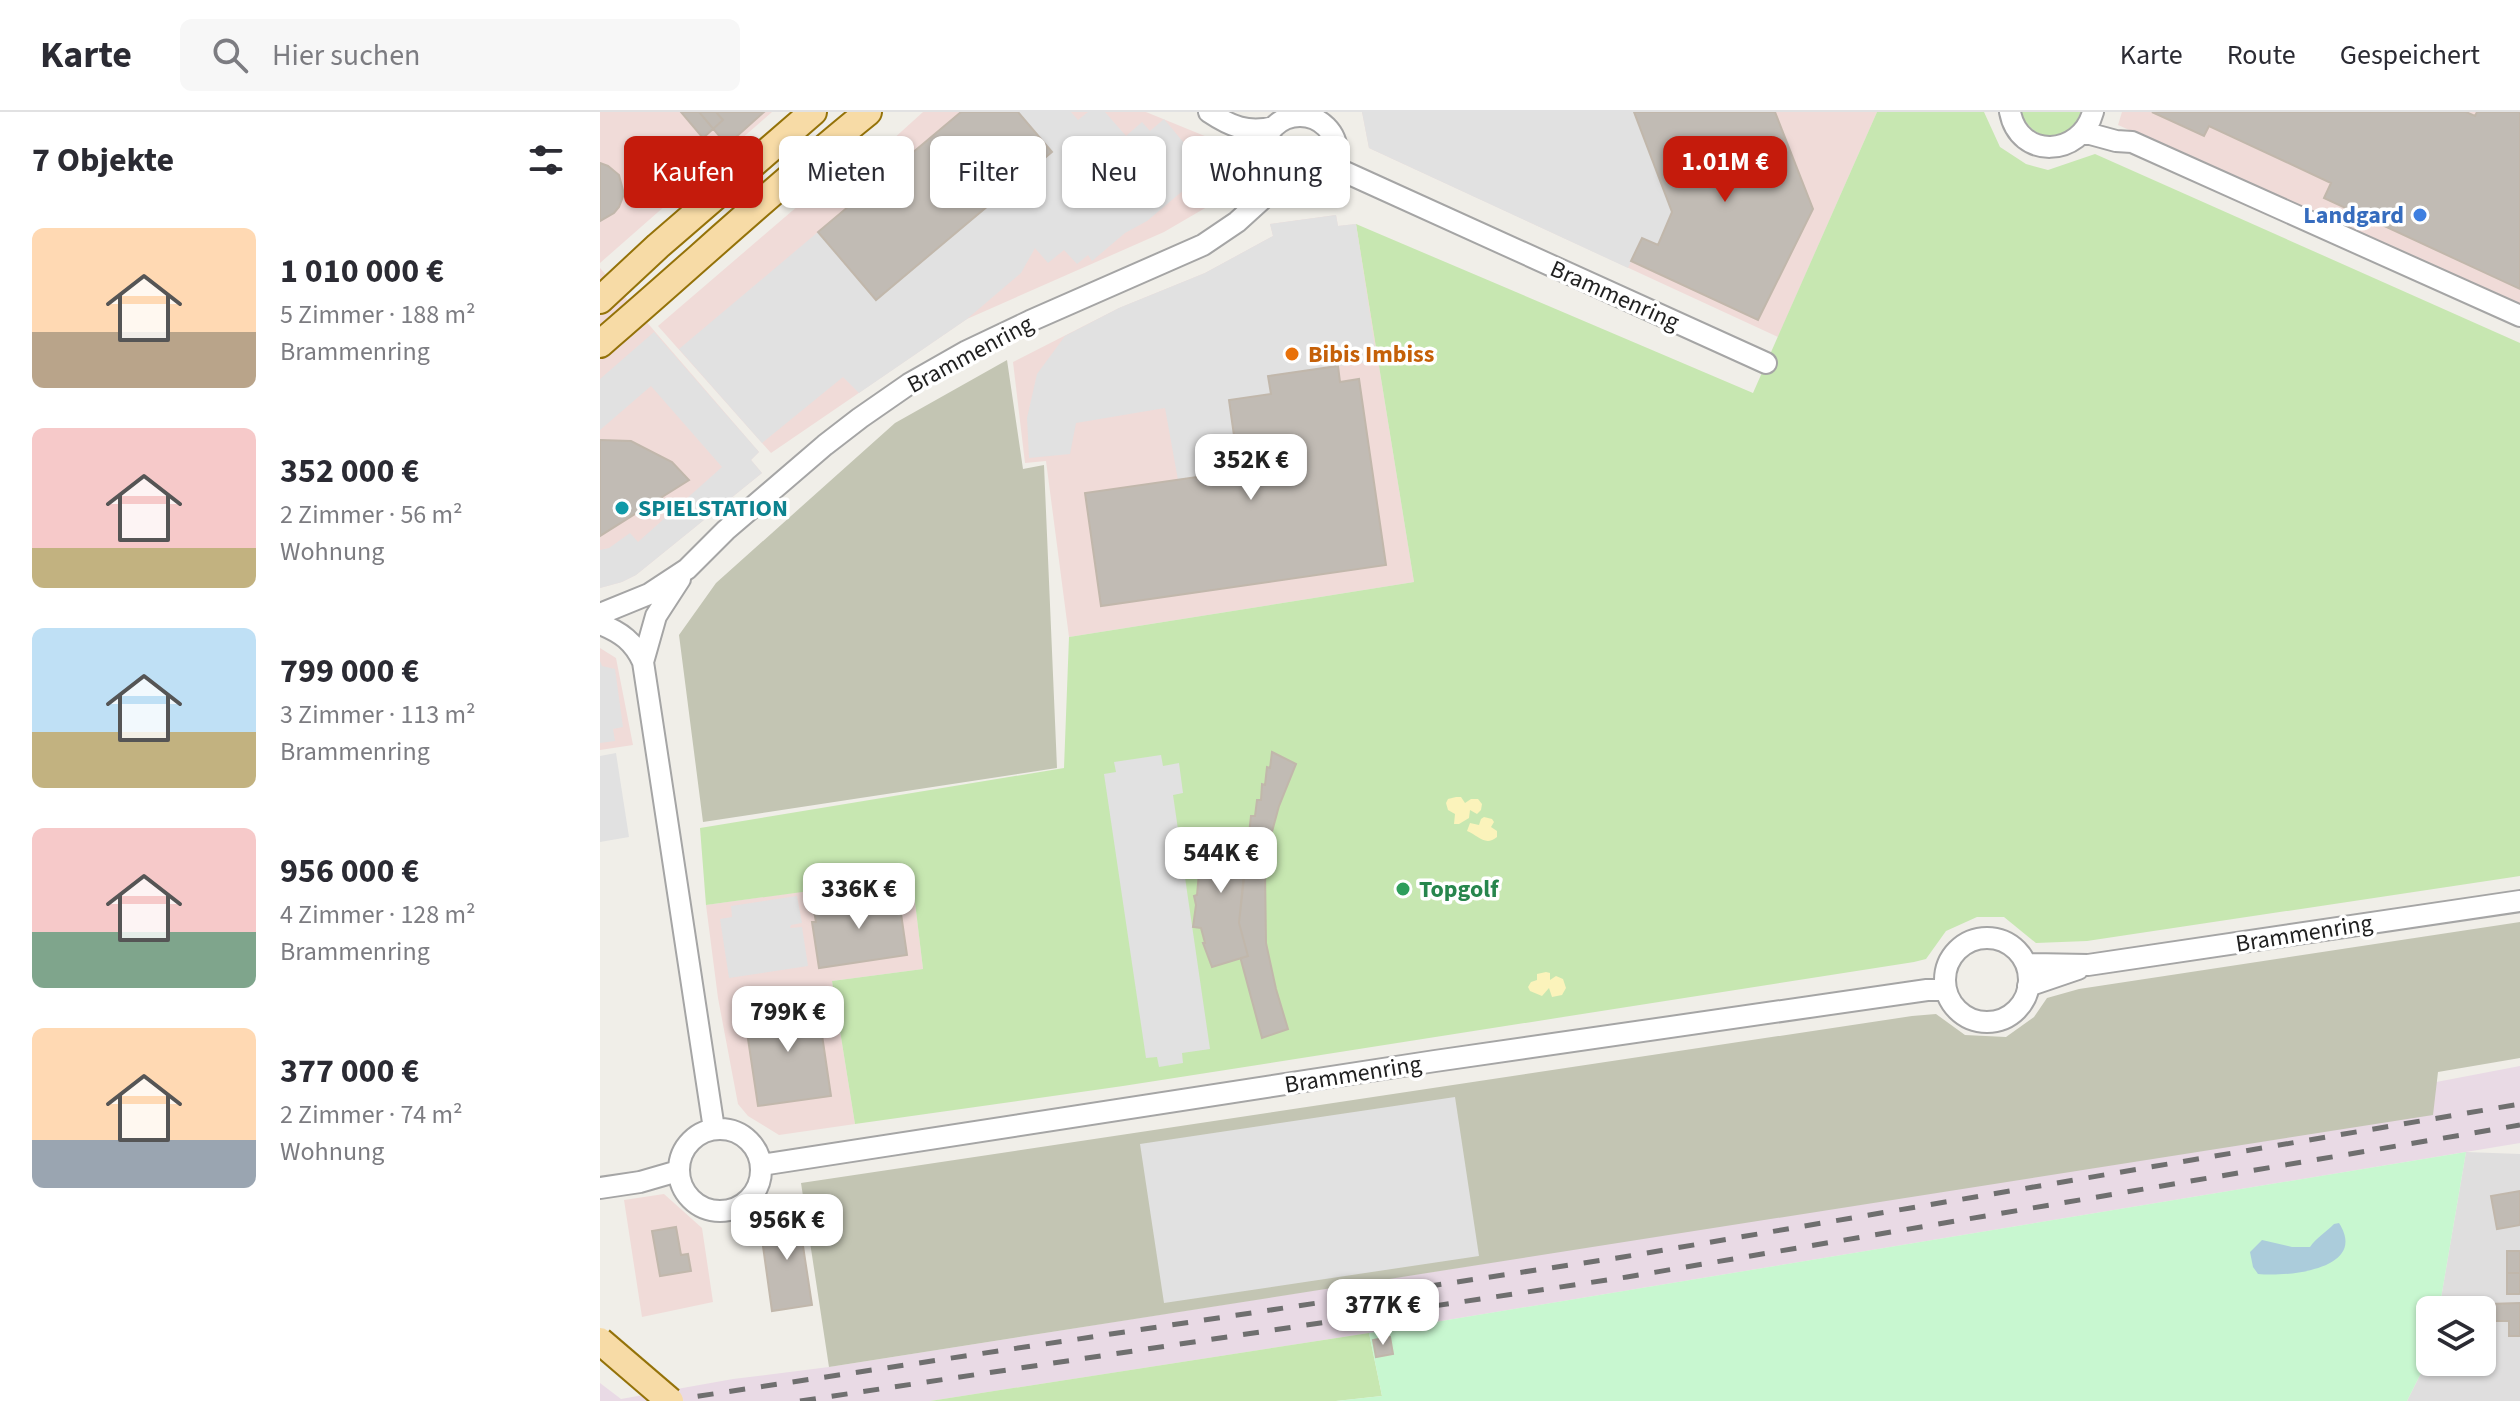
<!DOCTYPE html>
<html lang="de">
<meta charset="utf-8">
<style>
body{margin:0;font-family:"Source Sans 3",sans-serif;background:#f7f7f7;color:#2b2b33;height:100vh;display:flex;flex-direction:column;font-size:30px;white-space:nowrap}
*{box-sizing:border-box;margin:0}
p{font-size:26px;color:#7c7c81}
.icon{flex:none;width:44px;height:44px;fill:none;stroke:currentColor;stroke-width:2;stroke-linecap:round;stroke-linejoin:round}
.map{position:relative;flex:1;overflow:hidden}
.panel{display:flex;flex-direction:column;background:#fff;width:600px}
.panel>*{flex:none}
.guide{position:absolute;left:24px;top:24px;width:760px;height:72px;display:flex;gap:16px}
.controls{position:absolute;left:1816px;top:1184px;display:grid;gap:16px}
.controls a{display:grid;place-items:center;width:80px;height:80px;border-radius:12px;background:#fff;box-shadow:0 2px 6px #0004;font-size:40px}
.price{position:absolute;translate:-50% -68px;padding:0 18px;border-radius:16px;background:#fff;color:#222;font-size:26px;line-height:52px;filter:drop-shadow(0 2px 4px #0008)}
.price::after{content:'';position:absolute;left:50%;top:48px;width:24px;height:18px;margin-left:-12px;background:inherit;clip-path:polygon(0 0,100% 0,50% 100%)}
.price.active{background:#c51b0c;color:#fff}
ul{padding:0;list-style:none}
li{display:flex;align-items:center;gap:24px;height:200px;padding:0 32px}
li span{display:grid;place-items:center;flex:none;width:224px;height:160px;border-radius:12px;color:#555}
li>.icon{margin-inline-start:auto}
span .icon{width:96px;height:96px;fill:#fffc;stroke-width:1}
li b{font-size:34px}
h2{display:flex;justify-content:space-between;align-items:center;height:96px;padding:0 32px;font-size:34px}
.pill{padding:0 28px;border-radius:12px;background:#fff;box-shadow:0 2px 6px #0004;font-size:28px;line-height:72px}
.pill.active{background:#c51b0c;color:#fff}
header{display:flex;align-items:center;gap:48px;box-sizing:border-box;height:112px;padding:0 40px;background:#fff;border-bottom:2px solid #e1e1e2}
header strong{font-size:38px}
nav{display:flex;gap:44px;margin-inline-start:auto;font-size:28px}
.search{width:560px;height:72px;background:#f7f7f7;display:flex;align-items:center;gap:20px;box-sizing:border-box;padding:0 28px;border-radius:12px;color:#7c7c81;font-size:30px}
main{display:flex;flex:1;min-height:0}
.map>svg:first-child{display:block}
.residential{fill:#dfdede}
.commercial{fill:#f0dbd8}
.industrial{fill:#e9dae5}
.construction{fill:#c3c5b3}
.grass{fill:#c7e7b1}
.sand{fill:#fbf3bb}
.park{fill:#c8f7d0}
.parking{fill:#e1e1e1}
.water{fill:#abccdb}
.building{fill:#c1bbb4;stroke:#c1b7ab;stroke-width:2}
.lines{fill:none;stroke-linecap:round;stroke-linejoin:round}
.minor-casing{stroke:#a5a5a5;stroke-width:24}
.major-casing{stroke:#947209;stroke-width:30}
.minor{stroke:#fff;stroke-width:20}
.major{stroke:#f7dba6;stroke-width:26}
.rail{stroke:#6f6f6f;stroke-width:5;stroke-dasharray:16 16;stroke-linecap:butt}
.major-bridge-casing{stroke:#947209;stroke-width:30;stroke-linecap:butt}
.major-bridge{stroke:#f7dba6;stroke-width:26}
.shop-dot{fill:#3f7fe0;stroke:#fff;stroke-width:3}
.food-dot{fill:#e8710a;stroke:#fff;stroke-width:3}
.culture-dot{fill:#0f9aa8;stroke:#fff;stroke-width:3}
.leisure-dot{fill:#2e9e5b;stroke:#fff;stroke-width:3}
.labels{text-anchor:middle;stroke-width:7;stroke-linejoin:round;paint-order:stroke}
.shop-label{font-size:24px;font-weight:bold;fill:#366cbe;stroke:#fff;text-anchor:end}
.street-label{font-size:24px;fill:#212121;stroke:#fff}
.food-label{font-size:24px;font-weight:bold;fill:#c56008;stroke:#fff;text-anchor:start}
.culture-label{font-size:24px;font-weight:bold;fill:#0d838f;stroke:#fff;text-anchor:start}
.leisure-label{font-size:24px;font-weight:bold;fill:#27864d;stroke:#fff;text-anchor:start}
</style>
<header>
<strong>Karte</strong>
<div class="search"><svg class="icon" aria-label="search" viewBox="0 0 24 24"><circle cx="10" cy="10" r="6"/><path d="M15 15l6 6"/></svg>Hier suchen</div>
<nav><a>Karte</a><a>Route</a><a>Gespeichert</a></nav>
</header>
<main>
<section class="panel">
<h2>7 Objekte<svg class="icon" aria-label="filters" viewBox="0 0 24 24"><path d="M4 7h16M4 17h16"/><circle cx="9" cy="7" r="2"/><circle cx="15" cy="17" r="2"/></svg></h2>
<ul>
<li><span style="background:linear-gradient(#ffd9b3 65%,#b9a48a 0)"><svg class="icon" aria-label="home" viewBox="0 0 24 24"><path d="M3 11l9-7 9 7M6 9v11h12V9"/></svg></span><div><b>1 010 000 €</b><p>5 Zimmer · 188 m²</p><p>Brammenring</p></div></li>
<li><span style="background:linear-gradient(#f6c9c9 75%,#c2b280 0)"><svg class="icon" aria-label="home" viewBox="0 0 24 24"><path d="M3 11l9-7 9 7M6 9v11h12V9"/></svg></span><div><b>352 000 €</b><p>2 Zimmer · 56 m²</p><p>Wohnung</p></div></li>
<li><span style="background:linear-gradient(#bfe0f5 65%,#c2b280 0)"><svg class="icon" aria-label="home" viewBox="0 0 24 24"><path d="M3 11l9-7 9 7M6 9v11h12V9"/></svg></span><div><b>799 000 €</b><p>3 Zimmer · 113 m²</p><p>Brammenring</p></div></li>
<li><span style="background:linear-gradient(#f6c9c9 65%,#7fa58c 0)"><svg class="icon" aria-label="home" viewBox="0 0 24 24"><path d="M3 11l9-7 9 7M6 9v11h12V9"/></svg></span><div><b>956 000 €</b><p>4 Zimmer · 128 m²</p><p>Brammenring</p></div></li>
<li><span style="background:linear-gradient(#ffd9b3 70%,#9aa5b1 0)"><svg class="icon" aria-label="home" viewBox="0 0 24 24"><path d="M3 11l9-7 9 7M6 9v11h12V9"/></svg></span><div><b>377 000 €</b><p>2 Zimmer · 74 m²</p><p>Wohnung</p></div></li>
</ul>
</section>
<div class="map">
<svg width="1920" height="1289" viewBox="0 0 1920 1289">
<rect width="100%" height="100%" fill="#f0eee8"/>
<!-- residential -->
<path class="residential" d="M1866,1040L1920,1042V1289H1807L1830,1243V1250H1882V1198H1839Z"/>
<!-- commercial -->
<path class="commercial" d="M0,0H172L0,151Z
M323,0H546L639,38L648,71L564,120L367,207L171,341L58,214L227,69L270,48Z
M762,0H1277L1178,225L769,36Z
M1522,0H1920V193L1518,13Z
M736,103L738,114L756,112L814,470L469,525L446,349L425,351L413,250L519,196L605,161L673,124L670,112Z
M0,156L159,340L151,348L162,361L36,463L22,470L0,476Z
M0,536L16,546L33,633L0,638Z
M312,764L323,857L232,869L255,1012L179,1023L148,1004L138,992L118,886L106,793Z
M64,1082L102,1116L113,1190L42,1205L24,1088Z"/>
<!-- industrial -->
<path class="industrial" d="M1920,954V1031L769,1221L330,1289H0V1271L21,1287L133,1267L229,1255L894,1150Z"/>
<!-- construction -->
<path class="construction" d="M407,248L423,357L444,353L457,656L103,710L79,523L116,471L295,311Z
M1920,810V946L1838,960L1833,1003L229,1255L201,1071L1312,904L1336,902L1365,923L1406,925L1434,905L1447,886L1479,877Z"/>
<!-- grass -->
<path class="grass" d="M1277,0H1384L1400,35L1426,52L1448,58L1495,42L1920,231V764L1487,829L1436,831L1404,805H1377L1346,819L1326,847L1314,850L523,974L255,1012L232,869L323,857L312,765L106,793L100,716L464,656L469,525L814,470L756,112L1153,281Z
M1421,0H1481C1469,31 1433,33 1421,0Z
M769,1221L782,1284L736,1289H330Z"/>
<!-- sand -->
<path class="sand" d="M856,685H861L865,691L871,687H878L882,692L881,698L877,702L870,698L869,706L859,712H854L855,702L848,698L846,691L848,687Z
M884,705L892,707L894,710L891,715L897,719V725C885,735 878,723 867,719L870,711L879,713L881,707Z
M946,860L950,861V868L956,864L963,867L966,876L962,883L952,885L949,876L942,884L930,879L928,875L931,870L937,868V862Z"/>
<!-- park -->
<path class="park" d="M1866,1040L1839,1198H1830V1243L1807,1289H736L782,1284L769,1221Z"/>
<!-- parking -->
<path class="parking" d="M418,0H471L478,8L488,0H505L526,24L542,10L550,19L564,7L599,49L590,57L598,66L547,109L525,121L492,149L488,143L477,152L464,138L448,151L435,136L421,161L367,207L259,281L243,265L162,331L79,237L218,120L276,188L451,41Z
M762,0H1034L1072,100L1058,133L1042,126L1028,156L769,36Z
M736,103L738,114L756,112L777,249L669,264L671,282L629,289L639,359L578,368L565,296L476,311L470,342L429,346L427,306L437,262L465,224L519,196L605,161L673,124L670,112Z
M54,220L159,340L151,348L162,361L36,463L22,470L0,476V438L9,436L30,421L38,430L122,355L51,274L0,318V267Z
M0,549L2,554L15,557L23,615L13,617L15,629L0,631Z
M16,641L29,725L0,730V644Z
M561,643L563,654L579,651L583,681L573,683L610,937L582,941L583,951L559,955L557,945L546,946L504,662L516,660L514,650Z
M197,784L202,811L191,813L190,816L202,815L208,854L129,866L120,807L132,805L131,794Z
M855,985L879,1144L564,1191L540,1032Z"/>
<!-- water -->
<path class="water" d="M1739,1111C1769,1158 1687,1165 1658,1162L1653,1155L1650,1140L1662,1128L1692,1135H1710C1716,1126 1726,1120 1734,1112Z"/>
<!-- building -->
<path class="building" d="M81,0H116L123,8L103,26Z
M99,0H164L127,33Z
M361,0H418L452,40L276,188L218,120Z
M1034,0H1175L1213,97L1158,208L1031,149L1042,126L1058,133L1072,100Z
M1552,0H1866L1875,4L1877,0H1920V177L1724,86L1731,71L1609,14L1604,24Z
M0,51L8,54L19,63L24,82L19,95L14,101L0,109Z
M738,254L740,270L759,267L786,453L501,494L485,381L639,359L629,288L671,282L668,264Z
M0,328L31,329L72,350L89,368L0,424Z
M672,640L696,652L679,694L670,727L665,759L666,831L676,877L688,917L662,926L641,848V846L648,844L639,811L651,704H655L657,688H661L662,672L665,673L667,655L670,656Z
M603,716L648,721L639,811L648,844L612,855L603,831H605L601,816L593,815L596,793L594,784L597,783Z
M298,781L307,843L219,856L212,810H216L213,793Z
M217,889L231,984L158,994L144,900Z
M1920,1079V1113L1897,1117L1891,1084Z
M196,1088L212,1193L172,1199L162,1127L190,1090Z
M76,1115L81,1143L88,1142L91,1159L60,1164L52,1119Z
M1907,1139H1920V1161H1907Z
M1907,1161H1920V1182H1907Z
M1920,1191V1224H1909V1209H1890L1889,1192Z
M790,1225L793,1242L776,1245L773,1228Z
M1882,1235H1884V1259H1870V1250H1882Z"/>
<g class="lines">
<!-- minor casing -->
<g class="minor-casing">
<path id="minor" d="M609,0C630,14 648,22 674,15
M1410,0C1419,48 1481,45 1493,0
M663 41a37 37 0 1 1 74 0a37 37 0 1 1-74 0Z
M1483,20L1516,29L1532,30L1920,204
M734,55L1166,251
M0,502L49,482L87,457L126,418L225,333L260,306L309,272L367,239L430,209L603,133L637,110L680,71
M0,512C21,520 34,530 43,550L114,1017
M43,550L56,504L80,467
M1345 868a42 42 0 1 1 84 0a42 42 0 1 1-84 0Z
M1426,852L1488,853L1920,789
M1428,874L1478,857
M79 1058a41 41 0 1 1 82 0a41 41 0 1 1-82 0Z
M161,1053L835,949L1327,878H1346
M0,1076L40,1070L78,1059"/>
</g>
<!-- major casing -->
<g class="major-casing">
<path id="major" d="M0,188L58,134L213,0
M0,232C90,155 176,74 268,0"/>
</g>
<!-- minor -->
<use href="#minor" class="minor"/>
<!-- major -->
<use href="#major" class="major"/>
<!-- rail -->
<path class="rail" d="M66,1289L1023,1145L1920,992
M200,1289L1027,1165L1920,1013"/>
<!-- major-bridge casing -->
<g class="major-bridge-casing">
<path id="major-bridge" d="M0,1229L70,1289"/>
</g>
<!-- major-bridge -->
<use href="#major-bridge" class="major-bridge"/>
</g>
<!-- markers -->
<circle class="shop-dot" cx="1820" cy="103" r="8"/>
<circle class="food-dot" cx="692" cy="242" r="8"/>
<circle class="culture-dot" cx="22" cy="396" r="8"/>
<circle class="leisure-dot" cx="803" cy="777" r="8"/>
<g class="labels">
<!-- shop labels -->
<g class="shop-label">
<text x="1804" y="111">Landgard</text>
</g>
<!-- street labels -->
<g class="street-label">
<text transform="translate(1015 183) rotate(24)" y="8">Brammenring</text>
<text transform="translate(370 242) rotate(-28)" y="8">Brammenring</text>
<text transform="translate(1704 821) rotate(-9)" y="8">Brammenring</text>
<text transform="translate(753 962) rotate(-9)" y="8">Brammenring</text>
</g>
<!-- food labels -->
<g class="food-label">
<text x="708" y="250">Bibis Imbiss</text>
</g>
<!-- culture labels -->
<g class="culture-label">
<text x="38" y="404">SPIELSTATION</text>
</g>
<!-- leisure labels -->
<g class="leisure-label">
<text x="819" y="785">Topgolf</text>
</g>
</g>
</svg>
<div class="controls">
<a><svg class="icon" aria-label="layers" viewBox="0 0 24 24"><path d="M12 4l9 5-9 5-9-5zM3 14l9 5 9-5"/></svg></a>
</div>
<b class="price active" style="left:1125px;top:92px">1.01M €</b>
<b class="price" style="left:651px;top:390px">352K €</b>
<b class="price" style="left:621px;top:783px">544K €</b>
<b class="price" style="left:259px;top:819px">336K €</b>
<b class="price" style="left:188px;top:942px">799K €</b>
<b class="price" style="left:187px;top:1150px">956K €</b>
<b class="price" style="left:783px;top:1235px">377K €</b>
<div class="guide">
<a class="pill active">Kaufen</a>
<a class="pill">Mieten</a>
<a class="pill">Filter</a>
<a class="pill">Neu</a>
<a class="pill">Wohnung</a>
</div>
</div>
</main>
